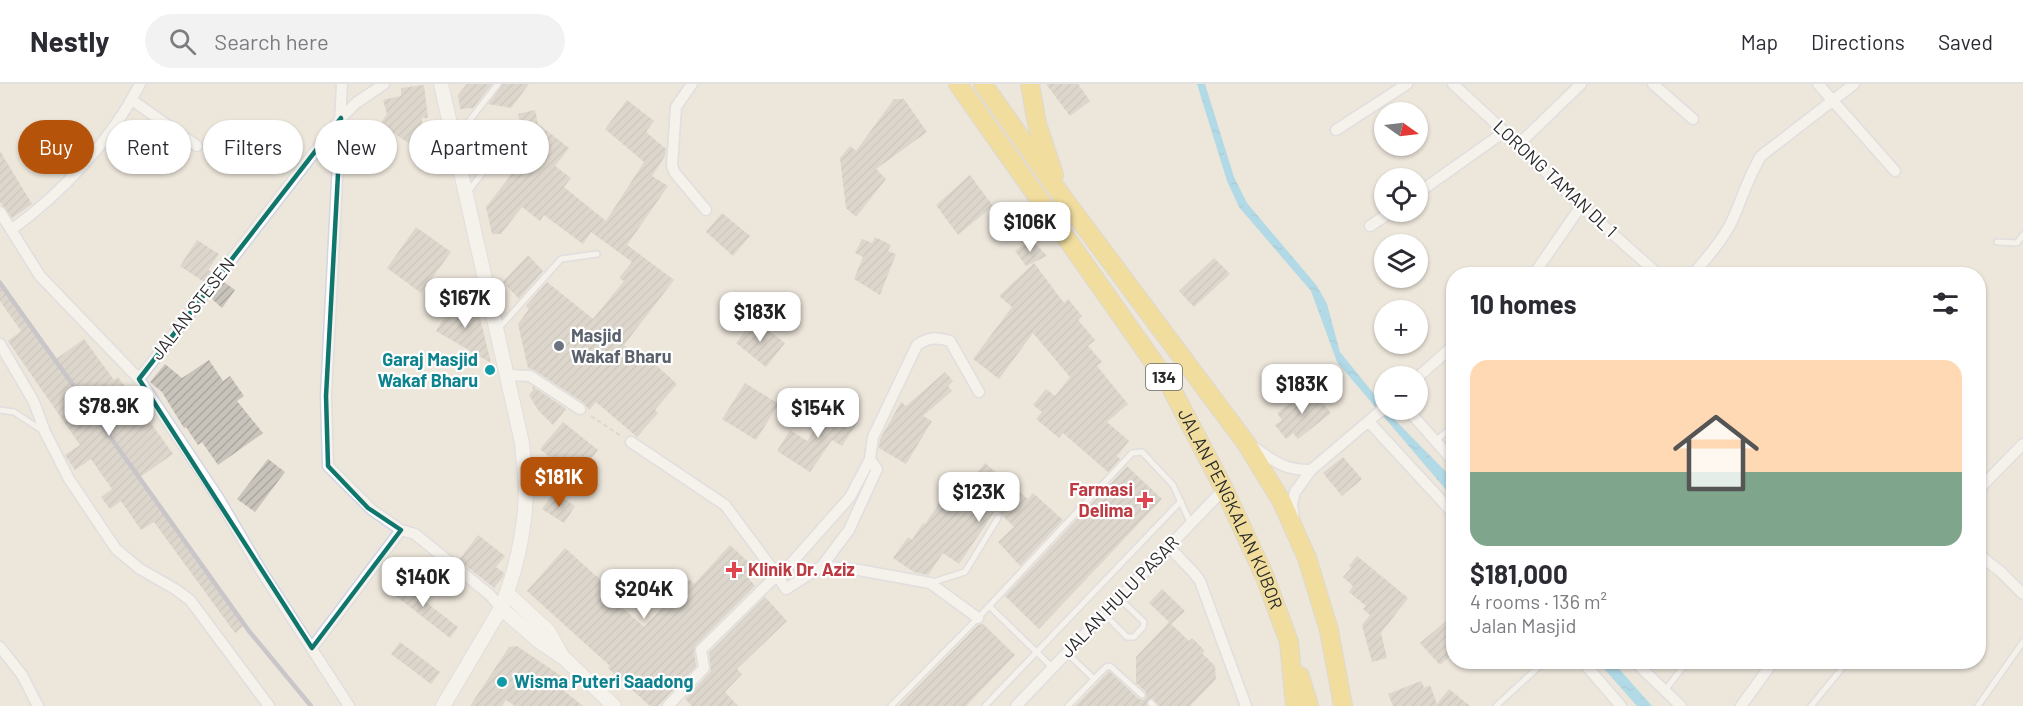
<!DOCTYPE html>
<meta charset="utf-8">
<style>
body{margin:0;font-family:Barlow,sans-serif;background:#f2f2f3;color:#2b2b33;height:100vh;display:flex;flex-direction:column;font-size:22px;white-space:nowrap}
*{box-sizing:border-box;margin:0}
p{font-size:20px;color:#7c7c81}
.icon{flex:none;width:33px;height:33px;fill:none;stroke:currentColor;stroke-width:2;stroke-linecap:round;stroke-linejoin:round}
.map{position:relative;flex:1;overflow:hidden}
.side{position:absolute;left:1446px;top:183px;width:540px;height:402px;display:flex;flex-direction:column;background:#fff;border-radius:24px;box-shadow:0 2px 4px #0004}
.side>*{flex:none}
.top-card{position:absolute;left:18px;top:36px;width:570px;height:54px;display:flex;gap:12px}
.needle{width:39px;rotate:104deg}
.controls{position:absolute;left:1374px;top:18px;display:grid;gap:12px}
.controls a{display:grid;place-items:center;width:54px;height:54px;border-radius:50%;background:#fff;box-shadow:0 2px 4px #0004;font-size:30px}
.price{position:absolute;translate:-50% -51px;padding:0 14px;border-radius:12px;background:#fff;color:#222;font-size:20px;line-height:39px;filter:drop-shadow(0 2px 3px #0008)}
.price::after{content:'';position:absolute;left:50%;top:36px;width:18px;height:14px;margin-left:-9px;background:inherit;clip-path:polygon(0 0,100% 0,50% 100%)}
.price.selected{background:#b45309;color:#fff}
ul{padding:0;list-style:none}
li{display:grid;align-content:center;gap:12px;height:318px;padding:0 24px}
li+li{border-top:2px solid #e1e1e2}
li span{display:grid;place-items:center;height:186px;border-radius:18px;color:#555}
li>.icon{margin-inline-start:auto}
span .icon{width:108px;height:108px;fill:#fffc;stroke-width:1}
li b{font-size:26px}
h2{display:flex;justify-content:space-between;align-items:center;height:72px;padding:0 24px;font-size:26px}
.chip{padding:0 21px;border-radius:27px;background:#fff;box-shadow:0 2px 4px #0004;font-size:21px;line-height:54px}
.chip.selected{background:#b45309;color:#fff}
header{display:flex;align-items:center;gap:36px;box-sizing:border-box;height:84px;padding:0 30px;background:#fff;border-bottom:2px solid #e1e1e2}
header strong{font-size:28px}
nav{display:flex;gap:33px;margin-inline-start:auto;font-size:21px}
.search{width:420px;height:54px;background:#f2f2f3;display:flex;align-items:center;gap:15px;box-sizing:border-box;padding:0 21px;border-radius:33px;color:#7c7c81;font-size:22px}
.map>svg:first-child{display:block}
.water{fill:url(#water-ripples)}
.building{fill:url(#building-hatch)}
.lines{fill:none;stroke-linecap:round;stroke-linejoin:round}
.service-casing{stroke:#d1d4e4;stroke-width:8}
.minor-casing{stroke:#d1d4e4;stroke-width:13}
.tertiary-casing{stroke:#d1d4e4;stroke-width:16}
.primary-casing{stroke:#c8c8c8;stroke-width:20}
.path{stroke:#c8c8c8;stroke-width:2;stroke-dasharray:4.5 3;stroke-linecap:butt}
.service{stroke:#fff;stroke-width:5}
.minor{stroke:#fff;stroke-width:10}
.tertiary{stroke:#fff;stroke-width:14}
.primary{stroke:#f6d558;stroke-width:18}
.rail{stroke:#9ea1b5;stroke-width:4.5}
.marked{fill:none;stroke:#0f766e;stroke-width:4.5;stroke-linejoin:round}
.worship-dot{fill:#6b7280;stroke:#fff;stroke-width:2}
.culture-dot{fill:#0f9aa8;stroke:#fff;stroke-width:2}
.health-dot{fill:#e0444e;stroke:#fff;stroke-width:2}
.labels{text-anchor:middle;stroke-width:4.5;stroke-linejoin:round;paint-order:stroke}
.shield{fill:#fff;stroke:#6a6a6a;stroke-width:1.5}
.shield-label{font-size:16px;font-weight:bold;fill:#2a2a2a}
.street-label{font-size:18px;fill:#2a2a2a;stroke:#fff}
.worship-label{font-size:18px;font-weight:bold;fill:#5b616d;stroke:#fff;text-anchor:start}
.culture-label{font-size:18px;font-weight:bold;fill:#0d838f;stroke:#fff;text-anchor:end}
.health-label{font-size:18px;font-weight:bold;fill:#be3a42;stroke:#fff;text-anchor:end}
</style>
<header>
<strong>Nestly</strong>
<div class="search"><svg class="icon" aria-label="search" viewBox="0 0 24 24"><circle cx="10" cy="10" r="6"/><path d="M15 15l6 6"/></svg>Search here</div>
<nav><a>Map</a><a>Directions</a><a>Saved</a></nav>
</header>
<div class="map">
<svg width="2023" height="622" viewBox="0 0 2023 622">
<defs>
<pattern id="water-ripples" width="26" height="14" patternUnits="userSpaceOnUse" patternTransform="scale(1.5)"><rect width="26" height="14" fill="#6acbf3"/><path d="M2 4q2-2 4 0t4 0M15 11q2-2 4 0t4 0" fill="none" stroke="#5caed0"/></pattern>
<pattern id="building-hatch" width="6" height="6" patternUnits="userSpaceOnUse" patternTransform="scale(1.5)"><rect width="6" height="6" fill="#c8c3bb"/><path d="M-1 1l2-2M0 6l6-6M5 7l2-2" fill="none" stroke="#aca8a1"/></pattern>
</defs>
<rect width="100%" height="100%" fill="#ede6db"/>
<!-- water -->
<path class="water" d="M1197,0H1205L1234,93L1247,119L1317,202L1327,220L1340,268L1395,336L1453,395V414L1337,278L1311,207L1239,123L1227,97Z
M1598,578H1613L1652,622H1637Z"/>
<!-- building -->
<path class="building" d="M467,0H492L473,24L460,25L458,11Z
M503,0H529L511,24L488,20Z
M1046,0H1078L1090,17L1070,32Z
M424,1L428,34H422V68L380,40L387,30L383,16L401,12V4Z
M894,15H904L927,48L876,85L886,95L856,133L846,124L840,74L850,62L856,67Z
M627,16L654,37L646,48L666,65L665,72L652,92L668,102L627,161L674,196L624,261L641,275L645,271L677,300L655,326L658,329L637,353L596,318L589,326L584,319L534,286L528,284L518,240L529,225L526,222L547,198L593,235L624,197L619,194L632,178L591,148L583,160L544,131L540,137L522,123L501,150H492L486,123L528,69L515,72L509,46L521,43L518,30L535,26L538,40L569,64L555,82L571,94L564,103L606,137L644,78L605,45Z
M0,67L32,120L12,134L0,118Z
M970,91L993,122L958,151L936,121Z
M722,129L750,152L733,172L706,148Z
M416,143L451,168L421,209L387,184Z
M875,153L891,161L888,167L896,170L880,211L854,195L863,173L855,169L862,155L872,159Z
M1031,155L1047,172L1026,182L1015,167Z
M197,156L219,170L208,186L212,188L204,198L180,182Z
M528,171L543,187L519,215L503,198Z
M1214,174L1230,190L1194,223L1179,207Z
M1034,179L1064,219L1068,215L1082,232L1078,236L1095,256L1088,262L1102,278L1097,282L1128,320L1107,338L1129,357L1117,372L1120,375L1108,388L1063,349L1059,354L1036,335L1042,328L1033,321L1046,305L1055,312L1070,293L1033,249L999,295L973,275L1012,223L999,212Z
M0,195L56,275L84,255L114,296L118,293L173,370L140,393L246,540L235,549L154,438L141,446L121,417L110,425L101,413L112,405L91,375L75,386L65,371L80,361L8,257L21,247L0,217Z
M224,198L235,206L222,224L212,215Z
M456,214L478,226L491,279L436,247Z
M754,235L785,259L766,283L736,259Z
M209,276L223,297L230,292L244,312L237,317L263,349L218,381L202,358L198,361L186,343L184,344L162,308L150,298L165,280L182,294Z
M945,288L953,297L948,302L952,307L923,332L932,337L906,380L879,364L880,355L901,318L906,322Z
M745,299L779,320L756,356L722,335Z
M532,302L566,325L553,341L538,326L529,311L533,306Z
M1310,303L1331,329L1298,355L1293,349L1286,355L1275,341L1282,336L1277,329Z
M830,321L857,339L842,362L832,356L810,388L777,367L790,346L807,357Z
M563,338L598,366L576,395L540,365Z
M1343,373L1362,395L1342,412L1323,389Z
M268,375L285,388L255,428L237,415Z
M985,379L1028,415L1033,409L1063,436L1020,482L998,458L1014,443L1001,430L995,427L959,480L943,469L928,491L914,488L893,474L908,453L912,456L923,439L925,440L952,401L962,408Z
M1127,382L1162,415L1039,545L1005,512Z
M554,408L575,422L564,439L542,425Z
M478,451L505,472L496,483L504,489L503,493L494,504L459,476Z
M730,461L757,486L749,495L755,502L696,561L694,567L696,582L658,622H650L608,584L610,582L527,507L565,464L623,516L619,521L644,543L689,495L694,500Z
M1357,472L1408,514L1381,549L1387,574L1372,578L1362,541L1370,531L1363,525L1366,522L1349,508L1353,502L1343,493L1351,484L1349,482Z
M396,495L458,543L450,554L388,506Z
M1162,505L1185,527L1171,540L1189,557L1192,554L1205,567L1202,569L1215,582L1216,595L1190,622H1159L1152,614L1147,617V622H1075L1109,587L1139,615L1143,616L1146,614V608L1136,599V573L1169,538L1149,519Z
M765,513L787,537L737,585L742,590L725,608L738,622H692L685,615L711,587L709,569Z
M1454,530V569L1440,581L1420,559Z
M983,540L1015,571L966,622H899L978,541Z
M400,558L440,588L431,600L391,570Z
M517,562L570,598L563,606L583,622H515L506,616L502,622H470L509,563Z
M1421,597L1424,604L1430,601L1437,620L1449,605L1470,622H1393L1388,610Z"/>
<g class="lines">
<!-- service casing -->
<g class="service-casing">
<path id="service" d="M451,37L479,48L483,55L487,83L468,108
M466,41L498,0
M1997,158L2017,159L2023,151
M1541,181L1545,190
M498,245L561,175L597,170
M0,326L14,328L43,347
M1435,357L1454,342
M930,499L965,488L998,434
M989,522L1053,584
M1104,530L1127,553H1134L1143,543L1144,538L1119,514
M1067,569L1094,595L1068,622
M1094,595L1106,583L1110,582L1142,611
M1666,605L1687,578
M1151,619L1154,622
M891,622L978,534L1132,369L1142,368L1173,401L1191,440
M985,622L1181,417
M1496,622L1544,578
M1811,622L1847,578
M1978,622L2023,558"/>
</g>
<!-- minor casing -->
<g class="minor-casing">
<path id="minor" d="M342,0L326,312L328,382L372,426L401,446L415,450L490,511L501,524
M692,0L676,23L672,82L675,89L706,126
M1453,0L1493,37L1581,122L1658,190
M1653,0L1693,35
M1818,0L1895,87
M132,16L197,62
M1336,46L1407,0
M1517,62L1581,0
M1418,109L1504,48
M0,128L40,192L139,295
M1370,142L1391,128
M11,146C62,109 111,57 140,0
M1534,190L1581,122
M1693,190C1707,174 1722,157 1732,137C1742,115 1748,93 1761,72L1854,0
M0,260L34,318L45,348L69,395L116,465L140,485L175,505L190,516L269,622
M507,291L530,292L580,325
M1418,293L1454,261
M1408,326L1454,378
M1369,338L1454,430
M631,358L725,421L777,491
M1252,362C1274,377 1283,386 1311,386
M1978,406L2023,360
M1294,434L1292,420L1295,408L1311,386L1384,324
M1169,463L1194,489L1200,497L1246,622
M1978,470L2001,488L2023,510
M822,482L849,446L877,385L870,375L873,353L917,261C929,253 936,253 950,257L979,308
M779,493L850,413L870,375
M0,563L22,591L38,622
M312,564L401,446
M1583,578L1621,622
M1635,578L1681,622
M349,622L260,485L219,415L139,295L341,34L356,19L384,0
M668,622L704,584L701,566L777,491L786,505L822,482L859,486L930,499L978,534
M1016,622L1224,405
M1741,622L1773,578"/>
</g>
<!-- tertiary casing -->
<g class="tertiary-casing">
<path id="tertiary" d="M441,0L522,359C523,375 526,390 526,406C525,446 516,487 501,524L443,622
M507,509L549,548L561,570
M501,524L540,558L564,574L614,622"/>
</g>
<!-- primary casing -->
<g class="primary-casing">
<g id="primary">
<path id="s1" d="M958,0L1169,300L1224,405L1265,493L1289,558L1295,622"/>
<path d="M983,0L1061,111L1246,359L1282,418L1307,474L1329,546L1343,622"/>
<path d="M1030,0L1037,40L1054,91"/>
<path d="M1300,592L1309,622"/>
</g>
</g>
<!-- path -->
<path class="path" d="M591,332L621,352"/>
<!-- service -->
<use href="#service" class="service"/>
<!-- minor -->
<use href="#minor" class="minor"/>
<!-- tertiary -->
<use href="#tertiary" class="tertiary"/>
<!-- primary -->
<use href="#primary" class="primary"/>
<!-- rail -->
<path class="rail" d="M0,199L249,547L311,622"/>
</g>
<!-- marked area -->
<path d="M0 0H2023V622H0ZM341,34L326,312L328,382L368,424L401,446L312,564L139,295Z" fill="#ede6db" fill-opacity=".55" fill-rule="evenodd"/>
<path class="marked" d="M341,34L326,312L328,382L368,424L401,446L312,564L139,295Z"/>
<!-- markers -->
<circle class="worship-dot" cx="559" cy="262" r="6"/>
<g class="culture-dot">
<circle cx="490" cy="286" r="6"/>
<circle cx="502" cy="598" r="6"/>
</g>
<g class="health-dot">
<path d="M1142 407h6v6h6v6h-6v6h-6v-6h-6v-6h6z"/>
<path d="M731 477h6v6h6v6h-6v6h-6v-6h-6v-6h6z"/>
</g>
<g class="labels">
<!-- shield labels -->
<rect class="shield" x="1146" y="280" width="36" height="26" rx="4.5"/>
<g class="shield-label">
<text x="1164" y="299">134</text>
</g>
<!-- street labels -->
<g class="street-label">
<text transform="translate(1555 95) rotate(43)" y="6">LORONG TAMAN DL 1</text>
<text transform="translate(193 225) rotate(-52)" y="6">JALAN STESEN</text>
<text dy="6" stroke="none"><textPath href="#s1" startOffset="506">JALAN PENGKALAN KUBOR</textPath></text>
<text transform="translate(1120 513) rotate(-46)" y="6">JALAN HULU PASAR</text>
</g>
<!-- worship labels -->
<g class="worship-label">
<text x="571" y="258">Masjid<tspan x="571" dy="21">Wakaf Bharu</tspan></text>
</g>
<!-- culture labels -->
<g class="culture-label">
<text x="478" y="282">Garaj Masjid<tspan x="478" dy="21">Wakaf Bharu</tspan></text>
<text x="514" y="604" text-anchor="start">Wisma Puteri Saadong</text>
</g>
<!-- health labels -->
<g class="health-label">
<text x="1133" y="412">Farmasi<tspan x="1133" dy="21">Delima</tspan></text>
<text x="748" y="492" text-anchor="start">Klinik Dr. Aziz</text>
</g>
</g>
</svg>
<div class="controls">
<a><svg class="needle" viewBox="-14 -14 28 28"><path d="M0-13l5 13h-10z" fill="#e53935"/><path d="M0 13l5-13h-10z" fill="#7c7c81"/></svg></a>
<a><svg class="icon" aria-label="locate" viewBox="0 0 24 24"><circle cx="12" cy="12" r="6"/><path d="M12 2v4M12 18v4M2 12h4M18 12h4"/></svg></a>
<a><svg class="icon" aria-label="layers" viewBox="0 0 24 24"><path d="M12 4l9 5-9 5-9-5zM3 14l9 5 9-5"/></svg></a>
<a>+</a>
<a>−</a>
</div>
<b class="price" style="left:1030px;top:169px">$106K</b>
<b class="price" style="left:465px;top:245px">$167K</b>
<b class="price" style="left:760px;top:259px">$183K</b>
<b class="price" style="left:1302px;top:331px">$183K</b>
<b class="price" style="left:109px;top:353px">$78.9K</b>
<b class="price" style="left:818px;top:355px">$154K</b>
<b class="price selected" style="left:559px;top:424px">$181K</b>
<b class="price" style="left:979px;top:439px">$123K</b>
<b class="price" style="left:423px;top:524px">$140K</b>
<b class="price" style="left:644px;top:536px">$204K</b>
<div class="top-card">
<a class="chip selected">Buy</a>
<a class="chip">Rent</a>
<a class="chip">Filters</a>
<a class="chip">New</a>
<a class="chip">Apartment</a>
</div>
<section class="side">
<h2>10 homes<svg class="icon" aria-label="filters" viewBox="0 0 24 24"><path d="M4 7h16M4 17h16"/><circle cx="9" cy="7" r="2"/><circle cx="15" cy="17" r="2"/></svg></h2>
<ul>
<li><span style="background:linear-gradient(#ffd9b3 60%,#7fa58c 0)"><svg class="icon" aria-label="home" viewBox="0 0 24 24"><path d="M3 11l9-7 9 7M6 9v11h12V9"/></svg></span><div><b>$181,000</b><p>4 rooms · 136 m²</p><p>Jalan Masjid</p></div></li>
</ul>
</section>
</div>
